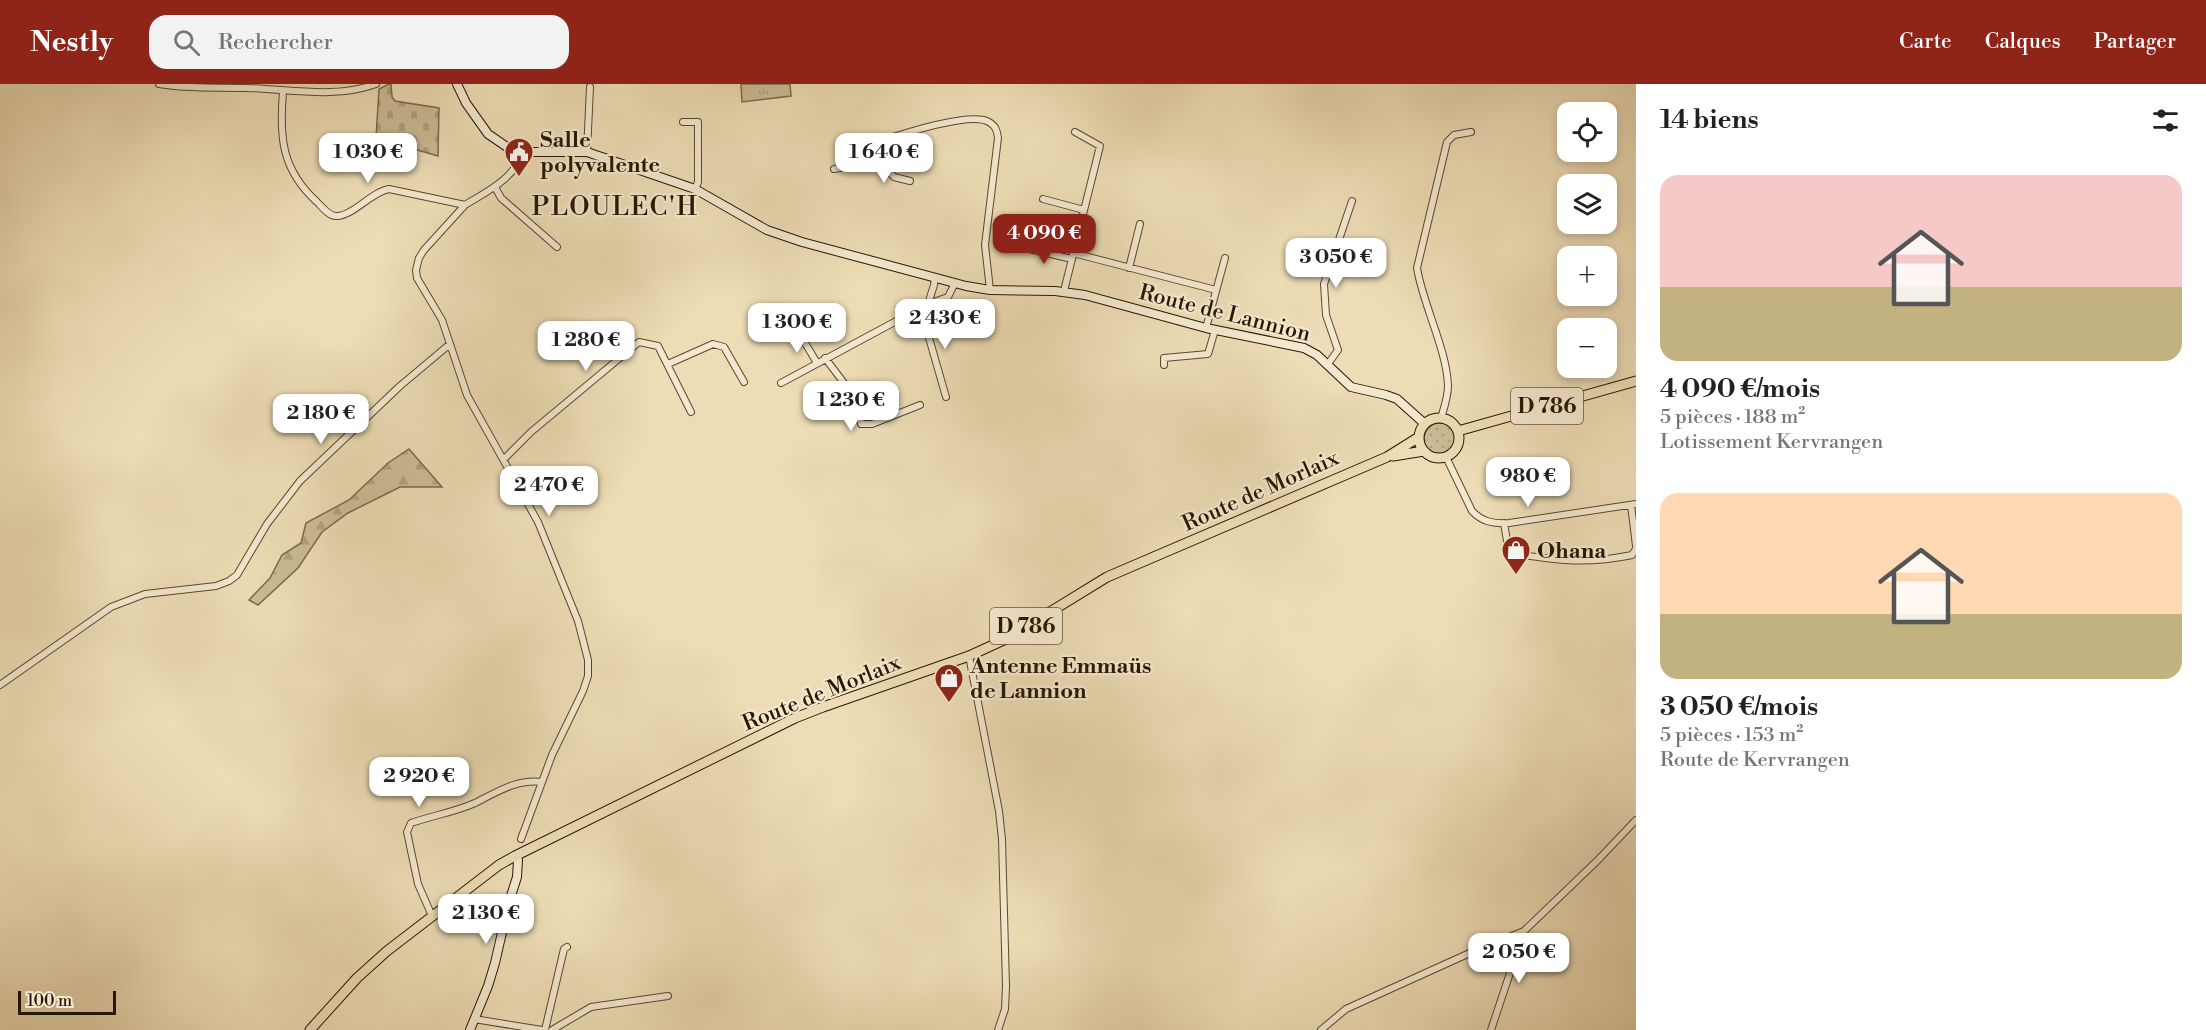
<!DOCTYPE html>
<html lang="fr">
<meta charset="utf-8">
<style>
body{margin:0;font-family:"Libre Bodoni",serif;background:#f2f2f2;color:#202124;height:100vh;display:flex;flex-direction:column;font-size:22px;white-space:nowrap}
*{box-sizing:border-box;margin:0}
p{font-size:20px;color:#757577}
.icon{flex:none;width:33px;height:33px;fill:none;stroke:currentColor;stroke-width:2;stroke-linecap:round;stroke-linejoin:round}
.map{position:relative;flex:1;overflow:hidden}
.panel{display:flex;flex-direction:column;background:#fff;width:570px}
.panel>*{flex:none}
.buttons{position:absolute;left:1557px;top:18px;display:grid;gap:12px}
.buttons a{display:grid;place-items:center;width:60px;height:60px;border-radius:12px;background:#fff;box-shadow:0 3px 9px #0003;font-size:30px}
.scale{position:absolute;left:18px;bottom:15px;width:98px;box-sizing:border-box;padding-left:6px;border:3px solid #281701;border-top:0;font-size:16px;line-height:21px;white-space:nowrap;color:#281701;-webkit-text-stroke:4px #f3e8cf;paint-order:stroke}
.price{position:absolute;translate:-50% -51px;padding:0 14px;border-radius:12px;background:#fff;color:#222;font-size:20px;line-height:39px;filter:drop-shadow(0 2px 3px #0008)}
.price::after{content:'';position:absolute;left:50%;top:36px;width:18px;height:14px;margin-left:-9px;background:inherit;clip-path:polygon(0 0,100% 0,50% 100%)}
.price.selected{background:#8f2418;color:#fff}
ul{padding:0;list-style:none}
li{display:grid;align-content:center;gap:12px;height:318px;padding:0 24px}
li span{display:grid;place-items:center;height:186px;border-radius:18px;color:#555}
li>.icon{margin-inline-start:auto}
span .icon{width:108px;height:108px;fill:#fffc;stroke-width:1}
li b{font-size:26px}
h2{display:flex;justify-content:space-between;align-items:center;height:72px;padding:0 24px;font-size:26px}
header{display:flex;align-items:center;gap:36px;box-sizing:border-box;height:84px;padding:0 30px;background:#8f2418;color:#fff}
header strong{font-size:28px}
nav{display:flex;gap:33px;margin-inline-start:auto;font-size:21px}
.search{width:420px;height:54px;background:#f2f2f2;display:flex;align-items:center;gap:15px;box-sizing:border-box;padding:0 21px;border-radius:18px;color:#757577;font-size:22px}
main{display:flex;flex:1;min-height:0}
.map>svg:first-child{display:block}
.grass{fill:url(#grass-dots);stroke:#7a694c;stroke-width:1.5}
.forest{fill:url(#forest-firs);stroke:#7a694c;stroke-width:1.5}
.cemetery{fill:url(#cemetery-stones);stroke:#7a694c;stroke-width:1.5}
.park{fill:url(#park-tufts);stroke:#7a694c;stroke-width:1.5}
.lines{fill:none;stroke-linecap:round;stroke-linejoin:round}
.street-casing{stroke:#59482e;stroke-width:8}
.secondary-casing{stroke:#281701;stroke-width:10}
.primary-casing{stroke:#281701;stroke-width:11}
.street{stroke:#f3e8cf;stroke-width:6}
.secondary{stroke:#f3e8cf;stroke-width:8}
.primary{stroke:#eddcb5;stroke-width:9}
.labels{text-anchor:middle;stroke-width:4.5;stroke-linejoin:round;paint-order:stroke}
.shield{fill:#f3e8cf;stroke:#65563f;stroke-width:1.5}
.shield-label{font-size:21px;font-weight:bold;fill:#281701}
.poi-label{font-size:22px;font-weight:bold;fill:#281701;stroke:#f3e8cf;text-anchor:start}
.street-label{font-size:22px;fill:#281701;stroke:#f3e8cf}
.quarter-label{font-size:26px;letter-spacing:1.5px;fill:#281701;stroke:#f3e8cf}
</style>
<header>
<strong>Nestly</strong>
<div class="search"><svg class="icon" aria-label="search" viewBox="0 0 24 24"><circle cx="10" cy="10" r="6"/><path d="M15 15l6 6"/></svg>Rechercher</div>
<nav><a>Carte</a><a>Calques</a><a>Partager</a></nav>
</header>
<main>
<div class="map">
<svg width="1636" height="946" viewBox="0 0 1636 946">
<defs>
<pattern id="grass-dots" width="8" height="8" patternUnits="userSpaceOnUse" patternTransform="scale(1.5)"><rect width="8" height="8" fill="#ccbb96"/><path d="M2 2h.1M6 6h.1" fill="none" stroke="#afa080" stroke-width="1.8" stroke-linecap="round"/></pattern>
<pattern id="forest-firs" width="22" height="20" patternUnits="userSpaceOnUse" patternTransform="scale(1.5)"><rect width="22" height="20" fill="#ccbb96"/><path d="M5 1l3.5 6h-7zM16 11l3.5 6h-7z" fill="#afa080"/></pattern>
<pattern id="cemetery-stones" width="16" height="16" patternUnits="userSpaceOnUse" patternTransform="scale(1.5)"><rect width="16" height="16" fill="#ccbb96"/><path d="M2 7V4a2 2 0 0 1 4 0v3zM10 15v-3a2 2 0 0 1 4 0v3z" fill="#afa080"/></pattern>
<pattern id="park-tufts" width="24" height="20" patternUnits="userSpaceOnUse" patternTransform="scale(1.5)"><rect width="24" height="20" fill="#ccbb96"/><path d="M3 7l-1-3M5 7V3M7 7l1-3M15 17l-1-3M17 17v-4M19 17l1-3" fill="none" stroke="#afa080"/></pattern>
</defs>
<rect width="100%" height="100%" fill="#eddcb5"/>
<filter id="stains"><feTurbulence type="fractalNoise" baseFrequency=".00333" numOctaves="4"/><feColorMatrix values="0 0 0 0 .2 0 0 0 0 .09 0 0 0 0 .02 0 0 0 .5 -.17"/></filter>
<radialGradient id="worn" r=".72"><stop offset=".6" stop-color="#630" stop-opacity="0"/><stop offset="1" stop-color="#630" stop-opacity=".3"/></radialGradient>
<!-- grass -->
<path class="grass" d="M1424 355a16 16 0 1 1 32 0a16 16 0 1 1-32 0Z"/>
<!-- forest -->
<path class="forest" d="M409,365L442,403H400L348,429L322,448L298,484L258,521L249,516L270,494L282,471L301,459L306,439L349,416L388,379Z"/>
<!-- cemetery -->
<path class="cemetery" d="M389,0H391L392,13L395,17L439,24L438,72L376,54L379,5Z"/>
<!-- park -->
<path class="park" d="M741,0H790L791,12L742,18Z"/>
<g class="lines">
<!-- street casing -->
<g class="street-casing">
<path id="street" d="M159,0C188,5 218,3 247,4C290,5 335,15 376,0
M283,8C279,54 282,86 317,118C322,123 329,132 336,132C352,133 371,108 389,105L465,121C486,108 516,94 522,68
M683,38H698V98L695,105
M870,58H878C877,70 876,77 863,80L860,73L861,65Z
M878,58C899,51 970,27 989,38C996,42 997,47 998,54L985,161L990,206
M587,68L590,3
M876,74L894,93L910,97
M834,85L863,80
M495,103L501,114L557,163
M1043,115L1084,126
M465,121L424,166L419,174L416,186L417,194L442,236L467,311L538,438L578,537L588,576V592L583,607L552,671L521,755
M1021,163L1072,175
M1073,169L1216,206
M1129,184L1140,140
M1064,207L1100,62L1075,48
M928,220L934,201L935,193
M921,226L946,313
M1206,244L1225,174
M798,247L817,279
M825,274L857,316L861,340H872L920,321
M668,280L713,260L724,263L744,298
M1328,280L1338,266L1326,231L1324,200L1352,117
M1164,281V274L1208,270L1215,246
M781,299L928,220L948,213L955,199
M1441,334C1444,324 1448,313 1448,302C1447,266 1423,221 1417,184L1447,58L1454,51L1471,48
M1446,373L1472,427C1482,438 1494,440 1509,439L1636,420
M504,375L531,348L639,258L658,262L691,328
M1631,421L1636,462
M1504,439L1509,469C1557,476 1584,481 1632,471L1636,465
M969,572L999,727L1002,755L1006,902L1005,925L998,946
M0,601L111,523L145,510L216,502L229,497L237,491L267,440L300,397L400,302L450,260
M432,832L418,800L407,748L411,739C431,732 455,728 475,719C497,708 516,695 542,698
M474,935L542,946
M545,946L564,865L567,863
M552,946L591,923L668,912
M1321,946L1346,925L1472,868L1524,847L1598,776L1636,736
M1491,946L1524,847"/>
</g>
<!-- secondary casing -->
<g class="secondary-casing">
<path id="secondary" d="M457,0L466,19L488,50L510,65L522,68H587L695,105L767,146L802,158L966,202L990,206L1055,207L1085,211L1206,244L1304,264L1317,271L1351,303L1386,311L1397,315L1425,340
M470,946L488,902L495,879L509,818L517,793L518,776L515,772"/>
</g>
<!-- primary casing -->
<g class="primary-casing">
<path id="primary" d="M1419 354a20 20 0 1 1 40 0a20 20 0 1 1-40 0Z
M1458,347L1636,297
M1393,372L1424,367
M310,946L357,894L387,867L499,781L515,772L795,634L823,623L969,572L1006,555L1107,493L1387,373L1419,353"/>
</g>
<!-- street -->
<use href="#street" class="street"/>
<!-- secondary -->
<use href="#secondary" class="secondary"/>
<!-- primary -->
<use href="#primary" class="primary"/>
</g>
<!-- icons -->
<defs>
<g id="civic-pin" transform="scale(1.5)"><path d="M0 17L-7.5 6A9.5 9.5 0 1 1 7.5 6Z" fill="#8f2418" stroke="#f3e8cf"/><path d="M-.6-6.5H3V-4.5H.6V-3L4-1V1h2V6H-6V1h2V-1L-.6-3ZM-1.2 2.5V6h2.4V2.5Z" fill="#fff"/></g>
<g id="shop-pin" transform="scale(1.5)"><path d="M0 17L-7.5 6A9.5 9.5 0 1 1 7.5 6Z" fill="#8f2418" stroke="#f3e8cf"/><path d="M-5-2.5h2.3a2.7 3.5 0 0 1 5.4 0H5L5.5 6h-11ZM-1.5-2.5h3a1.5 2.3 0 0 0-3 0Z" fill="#fff"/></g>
</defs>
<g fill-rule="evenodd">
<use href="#civic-pin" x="519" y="68"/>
<use href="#shop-pin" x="1516" y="466"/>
<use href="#shop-pin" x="949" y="594"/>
</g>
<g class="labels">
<!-- shield labels -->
<g class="shield">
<rect x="1511" y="304" width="72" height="36" rx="4.5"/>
<rect x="990" y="524" width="72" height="36" rx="4.5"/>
</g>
<g class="shield-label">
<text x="1547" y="329">D 786</text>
<text x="1026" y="549">D 786</text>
</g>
<!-- poi labels -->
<g class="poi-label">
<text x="540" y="63">Salle<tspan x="540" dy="25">polyvalente</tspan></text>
<text x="1537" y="474">Ohana</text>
<text x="970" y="589">Antenne Emmaüs<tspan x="970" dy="25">de Lannion</tspan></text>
</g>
<!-- street labels -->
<g class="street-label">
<text transform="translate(1225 228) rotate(14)" y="8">Route de Lannion</text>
<text transform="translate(1260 406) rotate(-24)" y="8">Route de Morlaix</text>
<text transform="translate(821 608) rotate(-22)" y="8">Route de Morlaix</text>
</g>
<!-- quarter labels -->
<g class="quarter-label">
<text x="615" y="131">PLOULEC'H</text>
</g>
</g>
<rect width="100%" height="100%" filter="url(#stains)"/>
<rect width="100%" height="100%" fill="url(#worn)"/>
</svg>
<div class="buttons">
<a><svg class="icon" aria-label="locate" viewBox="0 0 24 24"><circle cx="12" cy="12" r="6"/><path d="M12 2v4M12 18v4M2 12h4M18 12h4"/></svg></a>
<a><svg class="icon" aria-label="layers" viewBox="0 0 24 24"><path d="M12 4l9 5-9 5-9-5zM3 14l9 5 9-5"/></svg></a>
<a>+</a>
<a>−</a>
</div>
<div class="scale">100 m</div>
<b class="price" style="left:368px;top:100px">1 030 €</b>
<b class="price" style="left:884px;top:100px">1 640 €</b>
<b class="price selected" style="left:1044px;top:181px">4 090 €</b>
<b class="price" style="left:1336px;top:205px">3 050 €</b>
<b class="price" style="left:945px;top:266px">2 430 €</b>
<b class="price" style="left:797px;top:270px">1 300 €</b>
<b class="price" style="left:586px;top:288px">1 280 €</b>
<b class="price" style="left:851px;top:348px">1 230 €</b>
<b class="price" style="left:321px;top:361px">2 180 €</b>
<b class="price" style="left:1528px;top:424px">980 €</b>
<b class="price" style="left:549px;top:433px">2 470 €</b>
<b class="price" style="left:419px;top:724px">2 920 €</b>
<b class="price" style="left:486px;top:861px">2 130 €</b>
<b class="price" style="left:1519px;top:900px">2 050 €</b>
</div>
<section class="panel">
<h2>14 biens<svg class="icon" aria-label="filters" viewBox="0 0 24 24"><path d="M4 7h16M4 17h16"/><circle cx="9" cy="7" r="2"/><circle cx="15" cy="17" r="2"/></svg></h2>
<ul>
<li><span style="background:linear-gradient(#f6c9c9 60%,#c2b280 0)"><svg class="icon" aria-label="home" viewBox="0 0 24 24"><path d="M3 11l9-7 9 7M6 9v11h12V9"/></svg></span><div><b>4 090 €/mois</b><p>5 pièces · 188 m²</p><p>Lotissement Kervrangen</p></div></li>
<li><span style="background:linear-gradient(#ffd9b3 65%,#c2b280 0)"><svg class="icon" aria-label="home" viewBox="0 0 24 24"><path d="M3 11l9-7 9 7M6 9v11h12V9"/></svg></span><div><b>3 050 €/mois</b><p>5 pièces · 153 m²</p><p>Route de Kervrangen</p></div></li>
</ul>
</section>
</main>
